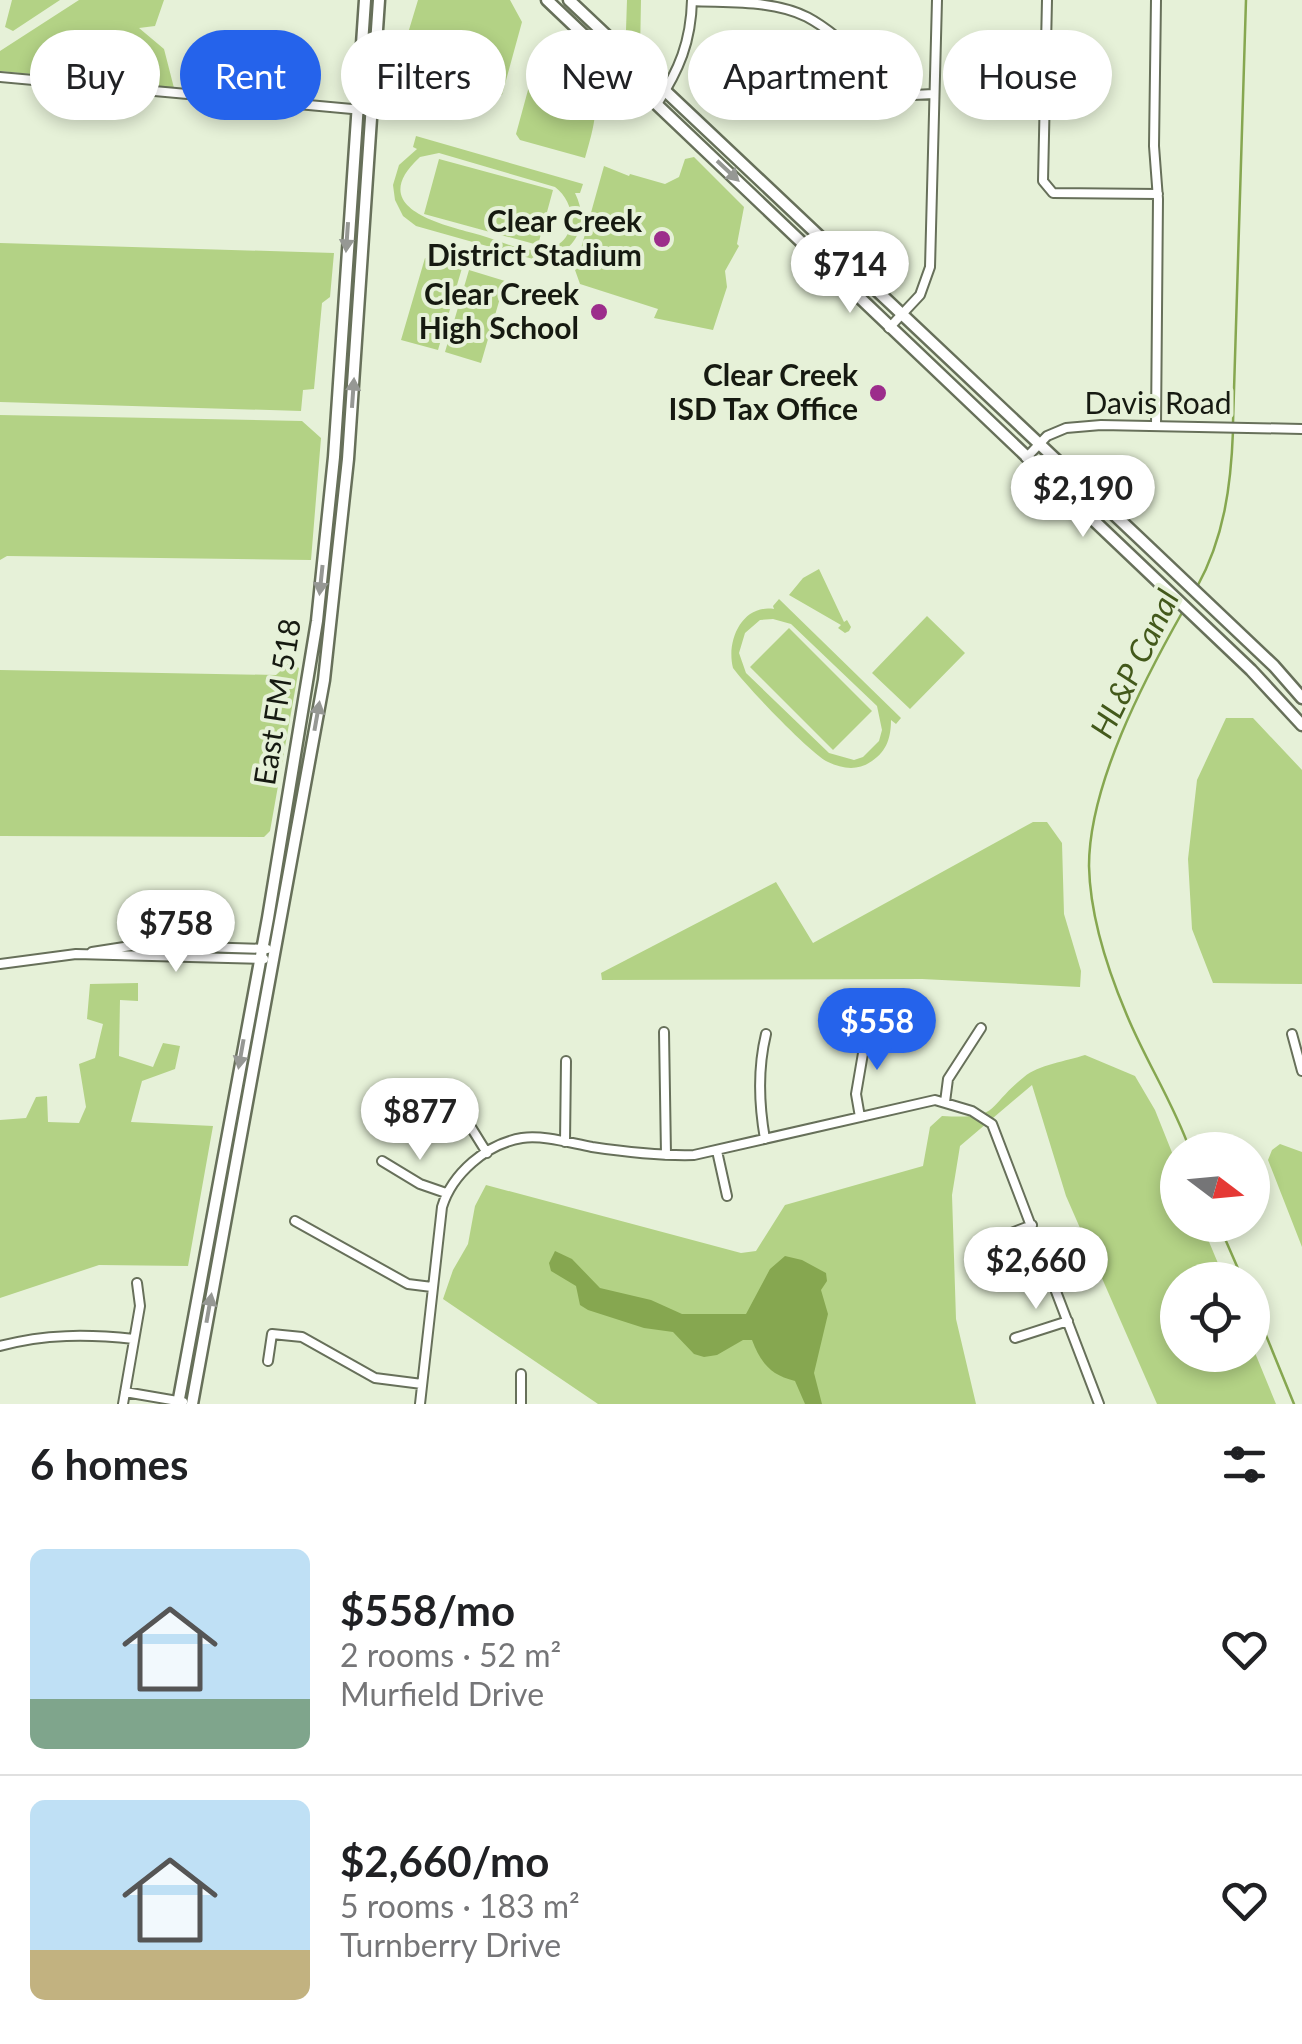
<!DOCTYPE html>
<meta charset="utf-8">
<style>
body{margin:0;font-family:Lato,sans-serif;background:#f6f6f6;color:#202124;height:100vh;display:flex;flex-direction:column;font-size:38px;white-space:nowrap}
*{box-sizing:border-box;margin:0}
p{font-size:32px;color:#757577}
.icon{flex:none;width:55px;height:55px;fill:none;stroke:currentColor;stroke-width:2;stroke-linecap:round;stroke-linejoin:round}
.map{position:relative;height:1404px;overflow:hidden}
.details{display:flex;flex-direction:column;background:#fff;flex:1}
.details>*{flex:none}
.guide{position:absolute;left:30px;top:30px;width:1242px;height:90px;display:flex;gap:20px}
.needle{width:65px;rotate:106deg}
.buttons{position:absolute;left:1160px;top:1132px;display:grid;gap:20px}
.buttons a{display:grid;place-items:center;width:110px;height:110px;border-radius:50%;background:#fff;box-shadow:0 5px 15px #0003;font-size:50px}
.price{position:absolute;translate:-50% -85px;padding:0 22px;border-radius:35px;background:#fff;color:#222;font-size:32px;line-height:65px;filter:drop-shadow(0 2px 5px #0008)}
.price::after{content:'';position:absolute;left:50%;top:60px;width:30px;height:22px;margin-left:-15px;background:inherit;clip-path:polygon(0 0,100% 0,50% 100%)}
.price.active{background:#2563eb;color:#fff}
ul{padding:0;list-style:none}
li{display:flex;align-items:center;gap:30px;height:250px;padding:0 30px}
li+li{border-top:2px solid #e0e0e0}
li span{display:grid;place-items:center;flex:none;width:280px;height:200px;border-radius:15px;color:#555}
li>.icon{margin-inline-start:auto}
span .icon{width:120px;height:120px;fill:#fffc;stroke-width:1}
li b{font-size:42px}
h2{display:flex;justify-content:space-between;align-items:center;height:120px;padding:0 30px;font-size:42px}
.tag{padding:0 35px;border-radius:45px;background:#fff;box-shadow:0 5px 15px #0003;font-size:35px;line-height:90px}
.tag.active{background:#2563eb;color:#fff}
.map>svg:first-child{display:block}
.green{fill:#b3d285;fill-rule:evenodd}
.water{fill:#86a750}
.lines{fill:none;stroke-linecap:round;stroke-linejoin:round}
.stream{stroke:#86a750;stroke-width:2.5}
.minor-casing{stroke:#67705a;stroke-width:12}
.major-casing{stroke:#67705a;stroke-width:15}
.minor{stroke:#fff;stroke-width:8}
.major{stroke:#fff;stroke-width:10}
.oneway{fill:#969894}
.poi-dot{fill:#9c2d8b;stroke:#e6f1d8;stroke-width:4}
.labels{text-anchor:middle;stroke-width:8;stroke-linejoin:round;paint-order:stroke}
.poi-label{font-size:30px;font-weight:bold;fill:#161a11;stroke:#e6f1d8;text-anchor:end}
.street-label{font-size:30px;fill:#161a11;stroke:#e6f1d8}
.water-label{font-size:32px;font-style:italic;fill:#43591b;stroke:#e6f1d8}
</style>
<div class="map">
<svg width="1302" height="1404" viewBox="0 0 1302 1404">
<rect width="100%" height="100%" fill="#e6f1d8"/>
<!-- green -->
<path class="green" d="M12,0H60L13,31L5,27Z
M79,0H164L155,26L139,28L164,49L174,88L0,71V51Z
M418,0H510L522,22L502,95L465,85L462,91L406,75L399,63Z
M627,0H641L640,54L622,38L626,30Z
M534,68C601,85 604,93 585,158L520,140L516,134Z
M416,136L583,184L580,193H575C592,227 572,260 533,259L416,226L403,216L395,200L393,185L399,165L417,149L413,147ZM439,153L555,187C580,206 577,247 541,250C521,252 498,240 480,235C445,225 363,209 420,157Z
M694,157L744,207L737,244L739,246L725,271L727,287L713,330L654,318L658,309L580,284L575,270L604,166L629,176L630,174L665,184L679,177L685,159Z
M439,159L553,190L538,245L424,214Z
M0,243L334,253L330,297L322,303L314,389L303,390L301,411L0,402Z
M425,258L462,268L438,350L401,340Z
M469,270L505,281L481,363L445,352Z
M0,415L302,421L321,438L311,560L7,556L0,560Z
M819,569L844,622L847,620L851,627L849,631L845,633L838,628L841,625L789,595L803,578Z
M779,599L901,718L896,724L891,720C891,737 887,751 872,761C858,771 843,769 828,762C810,753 746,686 733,668C726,641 742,604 774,609L773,606ZM773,619L791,624L877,706L882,730L879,741L863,757L854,760L829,753L746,673L739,653L745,633L760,620Z
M927,616L965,653L910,709L872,673Z
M789,628L872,711L833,750L750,667Z
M290,662L299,668L270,831L264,837L0,836V670L276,675Z
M1226,718H1253L1302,770V984L1213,983L1192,929L1188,859L1197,780Z
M1033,822H1047L1062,843L1064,914L1081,971L1080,987L922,979L602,980L601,973L776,882L813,943Z
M138,983V1001L120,1000L119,1056L153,1067L163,1043L180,1046L175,1069L142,1081L131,1122L213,1126L188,1266L99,1265L0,1298V1120L26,1118L36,1097L47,1096L48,1122L79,1123L86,1107L79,1064L95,1058L103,1024L87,1019L90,984Z
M1085,1055L1135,1076L1155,1110L1177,1165L1178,1225H1202L1225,1280H1178V1355H1252L1253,1348L1276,1404H1157L1066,1196L1032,1085L960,1146L952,1195L956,1319L976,1404H598L443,1299L453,1270L468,1244L475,1206L486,1185L741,1253L756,1251L785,1205L923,1166L930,1127L942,1116C1002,1119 984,1109 1024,1077C1038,1065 1067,1061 1085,1055Z
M1280,1144L1302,1152V1247L1268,1160L1272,1150Z"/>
<!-- water -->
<path class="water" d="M555,1251L572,1259L600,1288L651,1300L682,1314H746L770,1269L785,1256L802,1260L826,1273L827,1281L821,1290L828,1314L814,1373L822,1404H805L795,1381C770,1375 761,1363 752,1340H743L717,1355L704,1357L694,1354L673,1332L644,1328L588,1310L580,1305L576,1286L551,1271L549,1263Z"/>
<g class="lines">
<!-- stream -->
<path class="stream" d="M1233,423L1246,0
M1197,587C1224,538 1231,486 1233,431
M1183,611C1144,680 1089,785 1089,866C1090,914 1107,968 1126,1013C1145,1060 1173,1102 1190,1150
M1219,1225L1243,1280
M1252,1301L1294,1404"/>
<!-- minor casing -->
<g class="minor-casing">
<path id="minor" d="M1047,0L1043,181L1053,193L1158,194
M692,1C729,3 773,0 807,17C841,35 867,68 898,90L914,95L933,94
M0,77L363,110
M657,104C679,70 691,42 692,0
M889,328L920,295L930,267L937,0
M1156,425L1158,199L1154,146L1156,0
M1026,458L1047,436L1066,428L1101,425L1302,429
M92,952L137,945L267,949
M0,964L76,954L264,959
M664,1032L666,1155
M1292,1034L1302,1071
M945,1102L948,1079L981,1028
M464,1116L487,1153
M860,1117L856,1094L867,1030
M765,1139C759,1105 758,1067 766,1034
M565,1142L566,1061
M717,1151L727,1196
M382,1161L420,1184L446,1193
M295,1221L408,1284L432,1287
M1006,1235L1032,1225
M1015,1338L1068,1321
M0,1346C45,1334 87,1334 134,1339
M268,1361L272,1334L302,1337L375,1378L422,1384
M521,1374V1404
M125,1392L183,1402
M123,1404L140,1306L137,1283
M420,1404L442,1207C452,1174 486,1144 522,1138C544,1135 570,1143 592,1147C626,1152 660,1156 694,1155L935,1100L972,1111L992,1124L1099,1404"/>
</g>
<!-- major casing -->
<g class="major-casing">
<path id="major" d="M547,0L1251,670L1302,725
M569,0L1138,537L1274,666L1302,698
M178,1404L268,918L317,621L334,457L365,0
M192,1404L324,680L348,459L379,0"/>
</g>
<!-- minor -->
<use href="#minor" class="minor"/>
<!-- major -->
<use href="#major" class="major"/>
</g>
<!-- one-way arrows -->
<defs><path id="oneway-solid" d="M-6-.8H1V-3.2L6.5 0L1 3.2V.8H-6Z" transform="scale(2.5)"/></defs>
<g class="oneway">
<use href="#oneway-solid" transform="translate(728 171) rotate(43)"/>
<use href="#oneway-solid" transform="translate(347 237) rotate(94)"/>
<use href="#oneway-solid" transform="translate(353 393) rotate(-86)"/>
<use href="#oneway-solid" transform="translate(321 580) rotate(96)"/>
<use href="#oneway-solid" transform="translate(317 716) rotate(-80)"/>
<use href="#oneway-solid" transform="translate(241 1054) rotate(100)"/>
<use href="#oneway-solid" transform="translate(209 1308) rotate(-80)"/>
</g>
<!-- markers -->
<g class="poi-dot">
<circle cx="662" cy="239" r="10"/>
<circle cx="599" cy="312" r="10"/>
<circle cx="878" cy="393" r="10"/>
</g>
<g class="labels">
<!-- poi labels -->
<g class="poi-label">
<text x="642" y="232">Clear Creek<tspan x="642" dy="34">District Stadium</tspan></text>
<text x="579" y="305">Clear Creek<tspan x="579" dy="34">High School</tspan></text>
<text x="858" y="386">Clear Creek<tspan x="858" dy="34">ISD Tax Office</tspan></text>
</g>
<!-- street labels -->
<g class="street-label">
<text x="1158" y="414">Davis Road</text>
<text transform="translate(278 702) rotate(-81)" y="10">East FM 518</text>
</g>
<!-- water labels -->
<g class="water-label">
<text transform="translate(1135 664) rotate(-64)" y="11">HL&amp;P Canal</text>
</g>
</g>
</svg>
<div class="buttons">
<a><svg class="needle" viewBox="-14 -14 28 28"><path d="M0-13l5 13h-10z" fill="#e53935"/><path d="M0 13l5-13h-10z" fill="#757577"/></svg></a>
<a><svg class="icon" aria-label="locate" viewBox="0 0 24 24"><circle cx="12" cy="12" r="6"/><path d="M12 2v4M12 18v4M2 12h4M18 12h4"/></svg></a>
</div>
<b class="price" style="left:850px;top:316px">$714</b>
<b class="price" style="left:1083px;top:540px">$2,190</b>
<b class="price" style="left:176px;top:975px">$758</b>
<b class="price active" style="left:877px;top:1073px">$558</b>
<b class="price" style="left:420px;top:1163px">$877</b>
<b class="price" style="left:1036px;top:1312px">$2,660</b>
<div class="guide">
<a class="tag">Buy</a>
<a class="tag active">Rent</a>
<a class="tag">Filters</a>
<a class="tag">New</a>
<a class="tag">Apartment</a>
<a class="tag">House</a>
</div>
</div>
<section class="details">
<h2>6 homes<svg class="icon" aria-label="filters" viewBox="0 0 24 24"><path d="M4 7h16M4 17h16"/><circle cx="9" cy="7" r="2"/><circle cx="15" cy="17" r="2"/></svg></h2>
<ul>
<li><span style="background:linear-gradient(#bfe0f5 75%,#7fa58c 0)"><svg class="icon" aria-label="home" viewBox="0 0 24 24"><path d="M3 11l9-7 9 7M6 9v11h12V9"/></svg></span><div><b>$558/mo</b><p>2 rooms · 52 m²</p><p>Murfield Drive</p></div><svg class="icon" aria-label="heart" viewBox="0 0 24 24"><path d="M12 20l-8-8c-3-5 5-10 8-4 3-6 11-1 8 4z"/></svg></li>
<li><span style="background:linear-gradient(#bfe0f5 75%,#c2b280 0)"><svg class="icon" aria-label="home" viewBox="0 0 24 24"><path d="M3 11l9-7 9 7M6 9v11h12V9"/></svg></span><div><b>$2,660/mo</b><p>5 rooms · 183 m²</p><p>Turnberry Drive</p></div><svg class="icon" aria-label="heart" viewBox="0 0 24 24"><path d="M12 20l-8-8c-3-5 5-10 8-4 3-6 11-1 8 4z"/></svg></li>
</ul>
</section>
